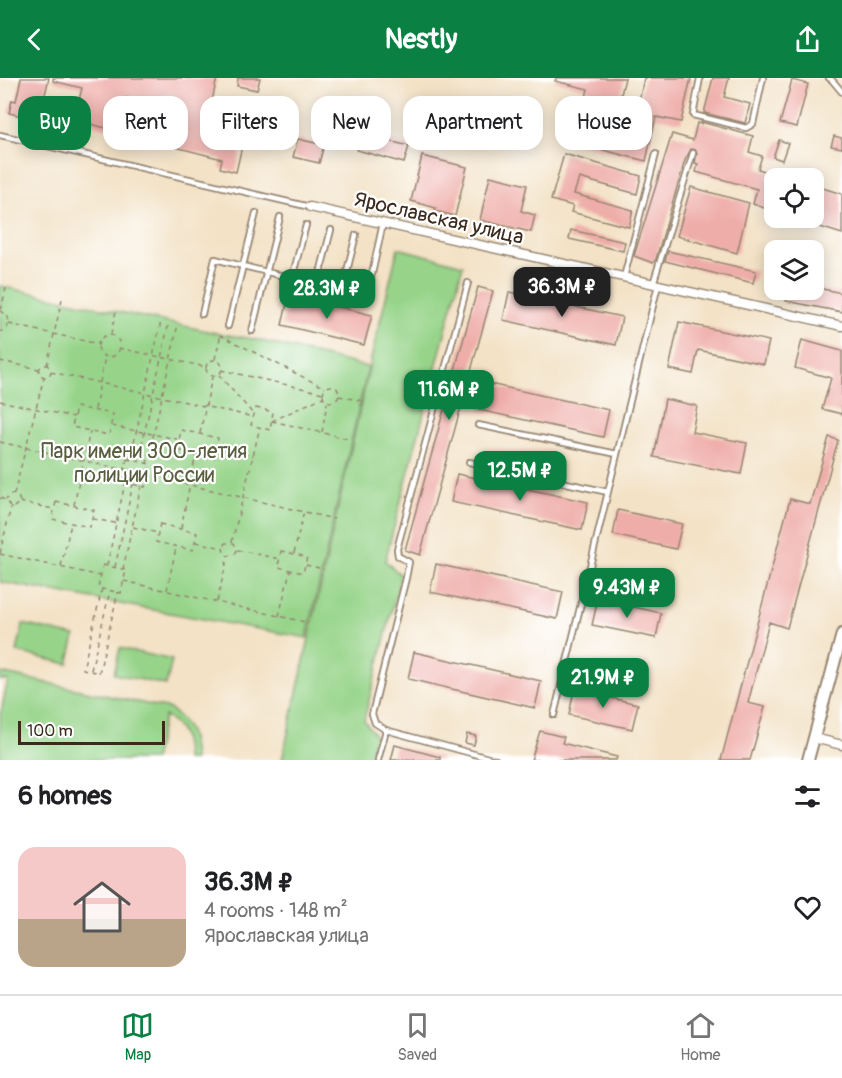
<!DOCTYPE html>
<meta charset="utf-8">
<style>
body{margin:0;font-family:Pangolin,sans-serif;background:#f6f6f6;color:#202124;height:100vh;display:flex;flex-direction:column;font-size:22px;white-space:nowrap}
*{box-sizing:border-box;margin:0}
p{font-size:20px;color:#757577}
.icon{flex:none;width:33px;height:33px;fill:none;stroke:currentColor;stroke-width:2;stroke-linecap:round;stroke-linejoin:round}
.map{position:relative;height:682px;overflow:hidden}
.drawer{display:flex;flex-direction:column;background:#fff;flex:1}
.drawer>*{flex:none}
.banner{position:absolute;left:18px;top:18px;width:807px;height:54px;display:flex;gap:12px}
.controls{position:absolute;left:764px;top:90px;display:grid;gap:12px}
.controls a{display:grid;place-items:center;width:60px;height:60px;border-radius:12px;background:#fff;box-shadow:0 3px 15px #0003;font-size:30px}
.scale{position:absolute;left:18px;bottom:15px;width:147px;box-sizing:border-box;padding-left:6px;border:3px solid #3b2a1e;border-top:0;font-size:16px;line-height:21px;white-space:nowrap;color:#3b2a1e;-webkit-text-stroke:4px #fff;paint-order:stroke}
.price{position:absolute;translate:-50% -51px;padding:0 14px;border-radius:12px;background:#0b8043;color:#fff;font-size:20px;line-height:39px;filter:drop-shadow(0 2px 3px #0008)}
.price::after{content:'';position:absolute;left:50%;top:36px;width:18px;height:14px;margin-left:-9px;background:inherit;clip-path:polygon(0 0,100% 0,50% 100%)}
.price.on{background:#222;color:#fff}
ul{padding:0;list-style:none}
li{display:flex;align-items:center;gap:18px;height:150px;padding:0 18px}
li+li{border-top:2px solid #e0e0e0}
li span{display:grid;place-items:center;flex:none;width:168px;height:120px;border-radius:18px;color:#555}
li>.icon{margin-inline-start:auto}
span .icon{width:72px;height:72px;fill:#fffc;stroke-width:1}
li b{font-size:26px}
h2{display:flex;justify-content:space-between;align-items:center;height:72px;padding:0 18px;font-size:26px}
.chip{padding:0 21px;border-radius:18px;background:#fff;box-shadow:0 3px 15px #0003;font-size:21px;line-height:54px}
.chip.on{background:#0b8043;color:#fff}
header{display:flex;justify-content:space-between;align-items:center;height:78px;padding:0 18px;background:#0b8043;color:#fff;font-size:27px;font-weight:800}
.tabs{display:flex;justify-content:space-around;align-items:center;height:84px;border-top:2px solid #e0e0e0;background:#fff;font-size:16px;color:#757577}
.tabs a{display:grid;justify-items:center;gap:3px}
.tabs .on{color:#0b8043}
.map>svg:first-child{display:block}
.green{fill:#97d48a;stroke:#697f54;stroke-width:1.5}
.building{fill:#efada9}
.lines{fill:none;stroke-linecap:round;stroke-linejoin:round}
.service-casing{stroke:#978672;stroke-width:8}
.minor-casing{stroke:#978672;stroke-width:11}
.tertiary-casing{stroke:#978672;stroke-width:14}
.path{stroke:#978672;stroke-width:1.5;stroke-dasharray:4.5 4.5;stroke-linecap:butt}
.service{stroke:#fff;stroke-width:4.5}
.minor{stroke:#fff;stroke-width:8}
.tertiary{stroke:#fff;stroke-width:10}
.labels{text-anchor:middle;stroke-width:4.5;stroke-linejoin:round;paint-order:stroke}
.street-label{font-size:21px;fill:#3b2a1e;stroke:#fff}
.park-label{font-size:21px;fill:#575d3e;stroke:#fff}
</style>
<header><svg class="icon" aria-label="back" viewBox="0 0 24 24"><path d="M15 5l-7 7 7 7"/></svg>Nestly<svg class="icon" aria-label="share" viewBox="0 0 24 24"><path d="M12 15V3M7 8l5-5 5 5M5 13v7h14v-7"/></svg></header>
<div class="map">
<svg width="842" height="682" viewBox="0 0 842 682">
<rect width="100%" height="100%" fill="#fff"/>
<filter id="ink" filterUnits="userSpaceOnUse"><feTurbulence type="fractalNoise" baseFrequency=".0167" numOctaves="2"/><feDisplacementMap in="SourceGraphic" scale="12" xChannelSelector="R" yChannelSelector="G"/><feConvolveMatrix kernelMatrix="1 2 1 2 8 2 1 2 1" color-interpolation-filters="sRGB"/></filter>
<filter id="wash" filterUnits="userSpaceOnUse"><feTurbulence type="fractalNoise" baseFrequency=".008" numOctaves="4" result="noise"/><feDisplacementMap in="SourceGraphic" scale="24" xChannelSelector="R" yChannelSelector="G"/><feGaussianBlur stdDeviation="1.35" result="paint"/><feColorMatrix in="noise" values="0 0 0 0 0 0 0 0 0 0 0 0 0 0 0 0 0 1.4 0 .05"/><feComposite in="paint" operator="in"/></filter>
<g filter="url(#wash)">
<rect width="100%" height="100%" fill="#f3e2c6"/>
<!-- green -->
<path class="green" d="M398,170L463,187L385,483L401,497L364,642L375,657L368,682H282L371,281Z
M0,208L221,256L254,261L368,289L307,560L0,504Z
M23,546L75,558L68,586L17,574Z
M120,570L172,582L166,607L114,596Z
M0,595L170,631C190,648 192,656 194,682H186C186,662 182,648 164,638L154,682H0V638L8,602H0Z"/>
<g id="blocks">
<!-- building -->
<path class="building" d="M21,0H49L42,29L67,35L64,48L9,35L12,22L16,23Z
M53,0H217L204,60L225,66L229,52L245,55L236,94L220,90L222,81L148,62L152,47L156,48L161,29L126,20L118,53L74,42L82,10L53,3Z
M238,0H260L257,12L237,8Z
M556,0H625L615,42L634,47L644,0H691L681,44L656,39L646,83L568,63L575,34L582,36L588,11L555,3Z
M713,0H729L724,19L750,26L745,45L704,35Z
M792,2L808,6L797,49L780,45Z
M701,44L753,58L749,74L762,78L758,91L774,96V109L767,131L753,126L757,111L696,94L698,86L695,85L697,75L696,72L691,71L685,82L656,181L653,185L634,178L672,56L693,62L697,45L701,46Z
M361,56L409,68L404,85L357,72Z
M834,58L842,60V70L831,68Z
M298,61L324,67L319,85L293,79Z
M779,62L788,65L782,82L773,79Z
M564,76L641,98L637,116L579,100L574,116L633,132L629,149L571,134L573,128L551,122Z
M422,78L467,89L455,138L435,133L436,130L411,123Z
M490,98L527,107L521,133L535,137L531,154L480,142Z
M813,107L842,116V156L795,141L796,140H813Z
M691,109L749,125L737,175L677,158Z
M571,152L625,164L623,173L569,161Z
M668,173L756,193L753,205L665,183Z
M478,209L493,213L420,477L405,472Z
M813,209L842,215V234L786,223L789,212H813Z
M509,214L622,239L616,267L503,242Z
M289,217L372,237L364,267L282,247Z
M679,244L769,263L764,286L698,272L693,296L669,291Z
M802,262L842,273V336L822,331L831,300L795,290Z
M485,305L609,332L603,359L479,332Z
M665,321L697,328L692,354L747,365L741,396L654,379Z
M829,359L838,362L787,550L769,544L748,625L765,629L750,682H721L790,421L810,426Z
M457,396L588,424L582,452L451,424Z
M618,432L682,446L676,471L613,457Z
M436,486L563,514L557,541L430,514Z
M598,521L661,535L656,560L592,547Z
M414,574L541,603L535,630L408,601Z
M574,612L638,626L632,651L569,637Z
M540,653L564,659L562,665L617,679L616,682H531Z
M467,656L476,658L474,667L465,665Z
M395,667L440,679V682H391Z"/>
</g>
</g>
<g filter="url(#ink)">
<use href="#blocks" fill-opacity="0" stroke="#978672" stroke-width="1.5"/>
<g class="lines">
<!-- service casing -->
<g class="service-casing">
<path id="service" d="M700,0L693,37L746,50L753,46L763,0
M829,0L832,2L842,14
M0,57L310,129
M624,199L656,76
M292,200L306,147
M468,205L397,471L398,478L409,484L406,500L372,636L375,645L386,652L496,682
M653,206L693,75
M317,207L331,152
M342,213L356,157
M202,236L215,181L367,219L383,145
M228,248L256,135
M252,253L280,139
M478,347L617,376
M469,384L608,414
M554,637L658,207
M378,682L386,652"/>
</g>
<!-- minor casing -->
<g class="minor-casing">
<path id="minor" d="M310,129L842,248
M814,660L842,667"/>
</g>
<!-- tertiary casing -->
<g class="tertiary-casing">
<path id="tertiary" d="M808,682L842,556"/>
</g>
<!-- path -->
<path class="path" d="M1,232L6,210
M0,233L7,237L9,243L7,250L0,254
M9,246L98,266
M111,256L116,233
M220,257L325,310
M98 268a11 11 0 1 1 22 0a11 11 0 1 1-22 0Z
M119,270L206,289
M215,281L221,256
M206 290a8 8 0 1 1 16 0a8 8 0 1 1-16 0Z
M0,283L39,291
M39 293a6 6 0 1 1 12 0a6 6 0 1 1-12 0Z
M47,287L62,221
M221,292L323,315
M51,294L253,339
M219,297L254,337
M323 316a8 8 0 1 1 16 0a8 8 0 1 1-16 0Z
M339,318L363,323
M0,323L74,339
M76,329L113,336L109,357L72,349Z
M256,330L273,334L270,352L251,347Z
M95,331L105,278
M272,343L349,361
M272,343L323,319
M112,348L177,361
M181,352L218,360L214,380L177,372Z
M322,354L327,325
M200,355L212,299
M0,364L125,392
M217,370L253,378
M127,381L150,386L145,409L122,404Z
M130,382L161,243
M138,384L169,244
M147,386L178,246
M148,397L334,441
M14,416L44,299
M0,420L6,422L10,429H14L20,424L19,420L13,416L9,417L6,422
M20,424L53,431
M56,424L94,432L90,449L52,441Z
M74,427L90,353
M93,441L115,445
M160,446L197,455L193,472L156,464Z
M133,449L158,455
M181,450L196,376
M196,464L223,470L224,474L228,478L235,476L237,472L234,465H226L223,470
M232,464L260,349
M238,472L280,481
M281,473L307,479L303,495L278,489Z
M0,475L11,429
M294,475L304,433
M0,476L101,498
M103,487L126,492L121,515L98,510Z
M107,487L125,405
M306,487L324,491
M61,488L71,446
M115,489L133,406
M123,491L141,408
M124,503L305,544
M102,511L83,591L99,595L118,514
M167,512L176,470
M217,523L228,478
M279,538L290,493
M91,592L110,513"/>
<!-- service -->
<use href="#service" class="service"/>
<!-- minor -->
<use href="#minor" class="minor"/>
<!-- tertiary -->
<use href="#tertiary" class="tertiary"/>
</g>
</g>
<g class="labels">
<!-- street labels -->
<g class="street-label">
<text transform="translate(439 140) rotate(13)" y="7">Ярославская улица</text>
</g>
<!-- park labels -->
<g class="park-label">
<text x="144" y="380">Парк имени 300-летия<tspan x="144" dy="24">полиции России</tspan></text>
</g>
</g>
</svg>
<div class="controls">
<a><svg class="icon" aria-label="locate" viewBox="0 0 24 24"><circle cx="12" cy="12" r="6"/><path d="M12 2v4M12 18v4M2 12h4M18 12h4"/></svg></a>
<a><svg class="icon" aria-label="layers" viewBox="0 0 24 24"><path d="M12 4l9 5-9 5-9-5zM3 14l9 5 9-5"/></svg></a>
</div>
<div class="scale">100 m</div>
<b class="price on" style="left:562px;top:240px">36.3M ₽</b>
<b class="price" style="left:327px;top:242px">28.3M ₽</b>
<b class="price" style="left:449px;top:343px">11.6M ₽</b>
<b class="price" style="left:520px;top:424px">12.5M ₽</b>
<b class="price" style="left:627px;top:541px">9.43M ₽</b>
<b class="price" style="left:603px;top:631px">21.9M ₽</b>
<div class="banner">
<a class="chip on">Buy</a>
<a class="chip">Rent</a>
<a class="chip">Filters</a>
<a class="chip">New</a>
<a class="chip">Apartment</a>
<a class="chip">House</a>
</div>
</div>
<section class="drawer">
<h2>6 homes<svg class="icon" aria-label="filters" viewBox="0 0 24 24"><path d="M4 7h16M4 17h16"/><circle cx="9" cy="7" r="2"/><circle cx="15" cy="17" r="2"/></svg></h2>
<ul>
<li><span style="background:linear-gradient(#f6c9c9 60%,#b9a48a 0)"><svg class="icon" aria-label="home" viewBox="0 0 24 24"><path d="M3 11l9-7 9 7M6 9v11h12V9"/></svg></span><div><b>36.3M ₽</b><p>4 rooms · 148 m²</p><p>Ярославская улица</p></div><svg class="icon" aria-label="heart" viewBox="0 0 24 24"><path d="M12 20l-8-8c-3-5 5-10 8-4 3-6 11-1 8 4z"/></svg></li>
</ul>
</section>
<nav class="tabs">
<a class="on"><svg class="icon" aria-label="map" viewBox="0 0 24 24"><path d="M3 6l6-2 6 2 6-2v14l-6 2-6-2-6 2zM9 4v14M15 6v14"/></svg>Map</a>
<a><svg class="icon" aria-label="saved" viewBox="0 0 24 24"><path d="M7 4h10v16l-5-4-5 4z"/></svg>Saved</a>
<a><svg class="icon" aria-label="home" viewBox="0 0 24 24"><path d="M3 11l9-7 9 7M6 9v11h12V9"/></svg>Home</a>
</nav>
